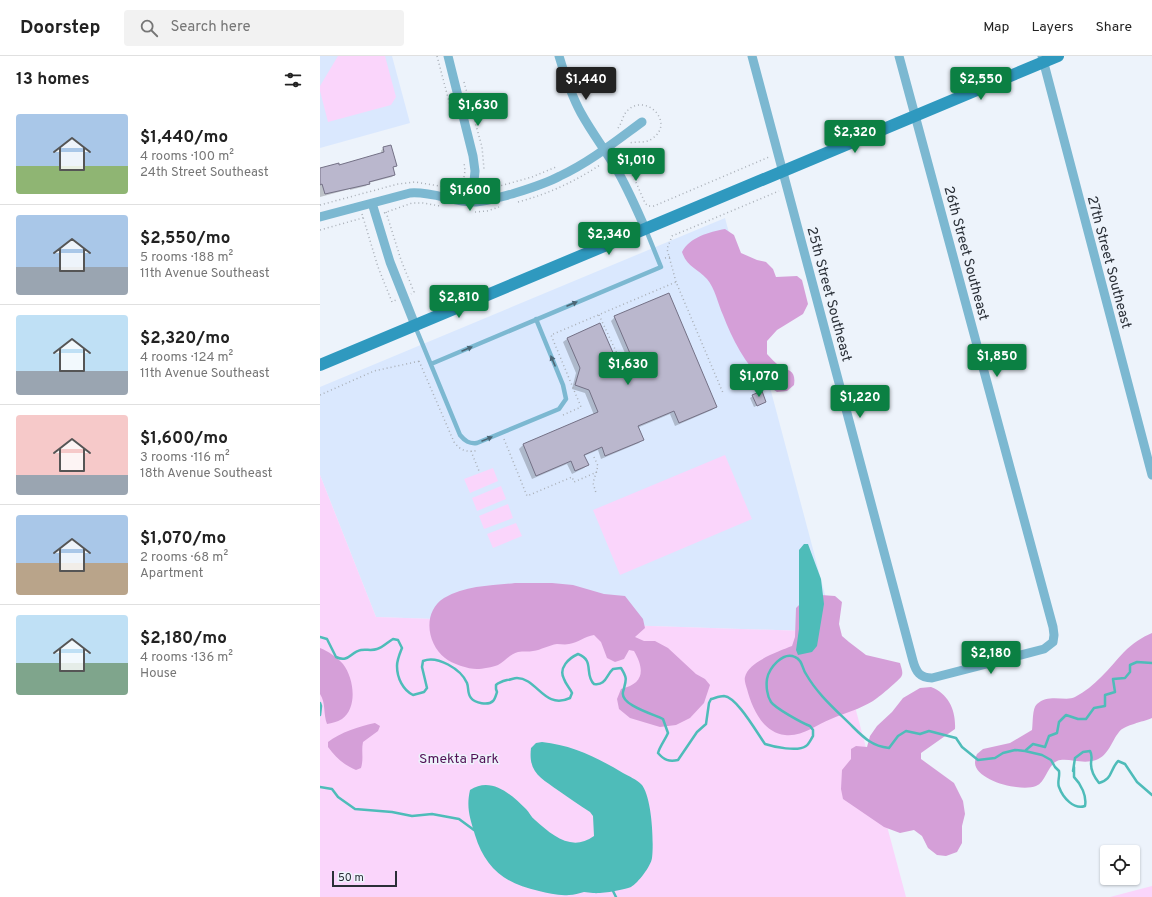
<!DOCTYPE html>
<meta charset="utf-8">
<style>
body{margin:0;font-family:Overpass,sans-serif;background:#f2f2f2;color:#222;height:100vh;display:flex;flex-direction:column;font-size:15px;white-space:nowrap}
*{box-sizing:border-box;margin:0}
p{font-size:13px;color:#767676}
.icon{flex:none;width:22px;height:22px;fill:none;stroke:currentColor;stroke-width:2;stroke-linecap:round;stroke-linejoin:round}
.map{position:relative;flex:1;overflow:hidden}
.details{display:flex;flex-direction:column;background:#fff;width:320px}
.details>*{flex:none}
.fabs{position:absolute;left:780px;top:789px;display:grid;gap:8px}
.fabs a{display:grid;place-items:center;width:40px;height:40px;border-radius:4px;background:#fff;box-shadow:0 1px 3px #0004;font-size:20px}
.scale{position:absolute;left:12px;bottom:10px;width:65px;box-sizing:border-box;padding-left:4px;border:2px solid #2a2f37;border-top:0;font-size:11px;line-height:14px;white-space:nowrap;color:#2a2f37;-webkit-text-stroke:3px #edf3fb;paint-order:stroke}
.price{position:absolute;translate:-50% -34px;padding:0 9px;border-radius:4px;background:#0b8043;color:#fff;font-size:13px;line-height:26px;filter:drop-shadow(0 1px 2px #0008)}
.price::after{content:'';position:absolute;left:50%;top:24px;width:12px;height:9px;margin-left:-6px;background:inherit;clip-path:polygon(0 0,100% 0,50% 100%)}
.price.current{background:#222;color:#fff}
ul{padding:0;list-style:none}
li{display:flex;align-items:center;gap:12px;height:100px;padding:0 16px}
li+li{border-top:1px solid #e0e0e0}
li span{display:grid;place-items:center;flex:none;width:112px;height:80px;border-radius:4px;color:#555}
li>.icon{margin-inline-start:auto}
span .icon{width:48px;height:48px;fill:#fffc;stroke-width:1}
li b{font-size:17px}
h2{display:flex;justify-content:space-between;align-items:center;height:48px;padding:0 16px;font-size:17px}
header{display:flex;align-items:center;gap:24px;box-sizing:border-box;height:56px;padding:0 20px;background:#fff;border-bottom:1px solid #e0e0e0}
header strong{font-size:19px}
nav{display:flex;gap:22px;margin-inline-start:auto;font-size:14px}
.search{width:280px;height:36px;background:#f2f2f2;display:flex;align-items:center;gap:10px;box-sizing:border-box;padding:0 14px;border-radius:4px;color:#767676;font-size:15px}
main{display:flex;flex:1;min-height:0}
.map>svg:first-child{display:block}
.built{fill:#dae8fe}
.green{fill:#fad5fb}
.forest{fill:#d59fd8}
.water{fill:#4ebcb9}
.shadow{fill:#0003}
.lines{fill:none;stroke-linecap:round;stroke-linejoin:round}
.stream{stroke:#4ebcb9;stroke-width:2.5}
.building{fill:#bab7cd;stroke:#747186}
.path{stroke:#a9afb7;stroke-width:1.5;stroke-dasharray:1 3;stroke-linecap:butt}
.lane{stroke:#7cb8d1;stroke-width:4.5}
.street{stroke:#7cb8d1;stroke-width:9}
.secondary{stroke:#2f99bf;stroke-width:12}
.oneway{fill:#4b6675}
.labels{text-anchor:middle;stroke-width:3;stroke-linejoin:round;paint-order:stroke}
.street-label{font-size:14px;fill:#2a2f37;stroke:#edf3fb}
.park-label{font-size:14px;fill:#521157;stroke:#edf3fb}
</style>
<header>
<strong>Doorstep</strong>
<div class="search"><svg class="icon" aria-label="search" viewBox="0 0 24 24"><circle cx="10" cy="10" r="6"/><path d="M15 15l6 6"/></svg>Search here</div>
<nav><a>Map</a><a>Layers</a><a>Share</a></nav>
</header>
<main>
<section class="details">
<h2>13 homes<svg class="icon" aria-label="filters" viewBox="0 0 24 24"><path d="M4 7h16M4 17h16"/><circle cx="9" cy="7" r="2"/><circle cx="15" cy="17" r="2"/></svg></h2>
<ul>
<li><span style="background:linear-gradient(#a9c7e8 65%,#8fb573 0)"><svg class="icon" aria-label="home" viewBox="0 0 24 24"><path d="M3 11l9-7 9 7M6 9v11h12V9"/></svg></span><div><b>$1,440/mo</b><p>4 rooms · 100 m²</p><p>24th Street Southeast</p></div></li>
<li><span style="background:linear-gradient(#a9c7e8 65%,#9aa5b1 0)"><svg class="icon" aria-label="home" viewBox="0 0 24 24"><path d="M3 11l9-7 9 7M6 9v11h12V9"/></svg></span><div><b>$2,550/mo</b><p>5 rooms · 188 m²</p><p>11th Avenue Southeast</p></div></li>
<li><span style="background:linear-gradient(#bfe0f5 70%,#9aa5b1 0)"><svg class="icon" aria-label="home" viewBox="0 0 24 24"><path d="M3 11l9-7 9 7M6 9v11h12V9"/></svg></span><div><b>$2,320/mo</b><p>4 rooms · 124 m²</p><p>11th Avenue Southeast</p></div></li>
<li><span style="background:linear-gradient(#f6c9c9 75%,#9aa5b1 0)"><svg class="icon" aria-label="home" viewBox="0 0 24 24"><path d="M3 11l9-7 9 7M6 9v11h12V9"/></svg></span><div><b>$1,600/mo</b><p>3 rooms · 116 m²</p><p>18th Avenue Southeast</p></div></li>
<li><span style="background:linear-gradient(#a9c7e8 60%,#b9a48a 0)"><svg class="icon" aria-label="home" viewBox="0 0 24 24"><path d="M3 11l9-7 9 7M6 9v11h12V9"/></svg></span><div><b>$1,070/mo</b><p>2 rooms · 68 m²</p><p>Apartment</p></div></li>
<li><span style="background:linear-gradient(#bfe0f5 60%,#7fa58c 0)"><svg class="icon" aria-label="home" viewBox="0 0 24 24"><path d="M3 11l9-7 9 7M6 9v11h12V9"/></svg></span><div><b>$2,180/mo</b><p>4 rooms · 136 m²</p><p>House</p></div></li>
</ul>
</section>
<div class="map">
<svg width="832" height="841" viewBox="0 0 832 841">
<rect width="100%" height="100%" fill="#edf3fb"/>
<!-- built -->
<path class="built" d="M0,0H72L90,67L0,92Z
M405,162L515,576L56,561L0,419V331Z"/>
<!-- green -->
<path class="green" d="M18,0H65L76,41L71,49L8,66L0,35V30Z
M405,399L432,463L300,519L273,454Z
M173,412L178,425L150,437L144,423Z
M0,419L56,561L515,576L586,841H0Z
M181,430L186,443L157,455L152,442Z
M188,448L193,462L164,473L159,460Z
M196,467L202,480L173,492L167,478Z
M832,830V841H790Z"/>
<!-- forest -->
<path class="forest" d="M405,173L414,179L421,197L437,204L446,206L453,213L456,221L477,220L482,224L488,248L483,258L457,274L447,285V298C451,302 455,307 460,310C470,315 476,315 474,329L467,335L457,336C431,319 414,288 403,259C398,248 395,232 387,223C377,212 367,211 362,196C370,181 389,176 405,173Z
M195,527H232L253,529L284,538L305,540L323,563L325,572L315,581L324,585H335L348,592L376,618L385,623L390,629L384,647L370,662L356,669L340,671L310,662L299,653L297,643L301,633C324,628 325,614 314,595L309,594L304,603L295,606L287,602L281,586L274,579C265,580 258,587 249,588C245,589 241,588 237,588C229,589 221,594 213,595C209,596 203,595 198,596C190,598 185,605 178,609C173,611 162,613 157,613C148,613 132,608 125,602C107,588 102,556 124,542C146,529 171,530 195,527Z
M501,539L515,540L522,546L519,568L522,580L529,586L546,599L580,607C581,611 584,617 581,621C578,625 558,642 553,645C540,653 525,657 511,663C496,669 482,681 465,679C443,677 432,652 427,633C426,630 424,624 425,621C428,606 459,595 472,590L475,581L476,552L482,546Z
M832,577V662C823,666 804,669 799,676C791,686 789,699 776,704C762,709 747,701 737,705C727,710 726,726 716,730C701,736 656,725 655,707C655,704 656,700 657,698L663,693L690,687L712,674C713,667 712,652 717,648C729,637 746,646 755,641C775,631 789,612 804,596C812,588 822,581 832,577Z
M0,592C8,595 18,602 23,608C34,622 38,652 22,663C17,666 12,667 7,668C3,658 6,647 0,638Z
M611,631C629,638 636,655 635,673L601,697V703L634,727L643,745L645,758L642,770V787L637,796L626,800L617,799L608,792L602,780L594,774L580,777L564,771L523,743L521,733L522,714L531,703V693L536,690L547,691L550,680L557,670L572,656L583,642L600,632Z
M55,667L60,670L58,675L43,686C41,695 44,702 41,712L36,714C24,709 16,702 8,691V686C19,677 40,670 55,667Z"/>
<!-- water -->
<path class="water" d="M484,488H488L501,523L504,548L497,590L492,596L478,599L476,594L479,573V494Z
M222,686C252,689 278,702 303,717C309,720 317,724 321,728C332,739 334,787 332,802C331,810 318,827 311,831C304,834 281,838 273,837C270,837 267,836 264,836C259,837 254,839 249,839C239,840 228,837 219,835C185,828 165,812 155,779C150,762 146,752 150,734C171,720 191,738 206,753C209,756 211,761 215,764C233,780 252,796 274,780L273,760L270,756C259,749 249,742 239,735C221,722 208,717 211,692L216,687Z"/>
<!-- shadow -->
<path class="shadow" d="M63,92L76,109L72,112L74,119L72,121L48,127L46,130L30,134V133L0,141V114L62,98L61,95Z
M295,261L396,350L392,354L355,370L350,358L317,372L322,384L319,387L281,403L278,394L264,400L267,409L264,412L252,418L247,408L212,423L199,393L203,389L274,359L265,337L252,333L256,317L243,286L247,283L280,269L297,309L308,304L291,265Z
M433,340L445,346L434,351L430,342Z"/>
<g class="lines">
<!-- stream -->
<path class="stream" d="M0,581L7,583L16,601C29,607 30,596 41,594C46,593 52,595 57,593C62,592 68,586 73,583L78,584L82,592C80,597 77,604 77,610C77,622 83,634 93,639L104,636L107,632L102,611L103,605C117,599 141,613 147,627C149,632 147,637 151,642C155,647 168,650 173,645C175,643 176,639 177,636L176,633V629C179,626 183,625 187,624C190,624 194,622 197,622C217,622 224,654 250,642L252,637C250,632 246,629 244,623C238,612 249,602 258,598C275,604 264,619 274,628C286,630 286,619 293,613L301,612C308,623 306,624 303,636C300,649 333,658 343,663L348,677C345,684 340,690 338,697C344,704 349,706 358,704L377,676L386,668L389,647L391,643C395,642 400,640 404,640C417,641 437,677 445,688C454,691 478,696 486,690C489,688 491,683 493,680V674L490,670C482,667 455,652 451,646C447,640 446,630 447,623C449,612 463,595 475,601C483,604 482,613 486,618C498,639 516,654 533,671C538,676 543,681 549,685C555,689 561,691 569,692L578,680L586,675L600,678L609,675L636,682L642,691L658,704L675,702L683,697L695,694L705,695L722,699L731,704L735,711L739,715C740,721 737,726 739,731C743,742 754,754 765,750C767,740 761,728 754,721V711L753,715L755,702L763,696L770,695C773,700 771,703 771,708C771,715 775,722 779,727C793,723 789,715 798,705L805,708L817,726L832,739
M0,647L1,650L0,659
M706,694L713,688L725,691L729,680L737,677L739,666L746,659L758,663H766L774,652L785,650V639L795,636L793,623L805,622L810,616V609L817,606L832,607
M0,731L12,733L18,741L35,753L72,756L92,760L112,758L139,763L154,774
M293,835L296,841"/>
</g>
<!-- building -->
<path class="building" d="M71,89L77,110L73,111L75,119L49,126L50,128L5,138L2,128L0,129V112L19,107V109L64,96L63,91Z
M349,237L397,351L359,367L354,355L318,370L324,384L285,400L282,391L264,399L269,409L255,415L251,405L216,420L203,388L278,356L269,334L255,329L260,312L247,282L280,267L298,308L312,302L294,260Z
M442,335L446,346L437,350L432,339Z"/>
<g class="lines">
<!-- path -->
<path class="path" d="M117,0L131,53
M144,26L162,91L164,113
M298,72C302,67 303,58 308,54C326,37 355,66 333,82C326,88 317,85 309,87
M298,95L315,124L325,147L328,150H334L449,101
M142,133L145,115L144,106
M162,135L212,121L236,111
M163,135L164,119
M198,146C228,138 254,126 280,109
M0,149L78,128L95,126L144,134
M66,156L81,204L94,236L91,238
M155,156L167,155L179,151
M64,157L92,147H103L120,150
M42,158L58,211L72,246L76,244
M0,174L46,161
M345,202L350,201
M356,226L347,193L352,180L459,135
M279,259L301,306
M99,305L134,386C140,395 149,397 158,394
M0,339L54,315L100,305
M243,359L261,351L231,279L356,226L403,337
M184,383L207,440L252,421L254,426L277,416
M151,395L159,415
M274,401L278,410L273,427L276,437"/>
<!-- lane -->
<path class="lane" d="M95,270L140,379C145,385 149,388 157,387L239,353L246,343L243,329L216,263
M111,308L341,211L326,174"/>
<!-- street -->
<path class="street" d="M128,0L153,100L155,115L152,146
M239,0C245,20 251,39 261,57C272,77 286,95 297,114C308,133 316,152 325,172
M432,0L593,605C596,616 600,622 612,622L724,593L733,586L734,579L733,571L579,0
M722,0L832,419
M52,147L70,206L95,269
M0,161L90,137C113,135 135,147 156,146C168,145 180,141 192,138C208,133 225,128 240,120C270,106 296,85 322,66"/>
<!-- secondary -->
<path class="secondary" d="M0,309L738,0"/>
</g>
<!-- one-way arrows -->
<defs><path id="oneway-solid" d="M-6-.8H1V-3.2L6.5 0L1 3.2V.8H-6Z"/></defs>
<g class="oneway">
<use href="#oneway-solid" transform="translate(252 248) rotate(-23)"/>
<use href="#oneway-solid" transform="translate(147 293) rotate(-23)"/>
<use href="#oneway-solid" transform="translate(233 305) rotate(-113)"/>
<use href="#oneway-solid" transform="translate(167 383) rotate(-22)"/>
</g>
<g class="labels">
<!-- street labels -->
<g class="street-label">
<text transform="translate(647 197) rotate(75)" y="5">26th Street Southeast</text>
<text transform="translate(790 206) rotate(75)" y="5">27th Street Southeast</text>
<text transform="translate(510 238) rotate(75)" y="5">25th Street Southeast</text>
</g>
<!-- park labels -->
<g class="park-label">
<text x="139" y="707">Smekta Park</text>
</g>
</g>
</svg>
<div class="fabs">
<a><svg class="icon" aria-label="locate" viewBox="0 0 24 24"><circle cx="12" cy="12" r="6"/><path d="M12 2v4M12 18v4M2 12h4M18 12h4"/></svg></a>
</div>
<div class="scale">50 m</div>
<b class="price current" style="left:266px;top:45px">$1,440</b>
<b class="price" style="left:661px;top:45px">$2,550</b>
<b class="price" style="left:158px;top:71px">$1,630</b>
<b class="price" style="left:535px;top:98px">$2,320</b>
<b class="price" style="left:316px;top:126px">$1,010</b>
<b class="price" style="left:150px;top:156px">$1,600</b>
<b class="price" style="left:289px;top:200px">$2,340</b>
<b class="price" style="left:139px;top:263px">$2,810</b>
<b class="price" style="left:677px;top:322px">$1,850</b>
<b class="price" style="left:308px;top:330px">$1,630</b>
<b class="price" style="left:439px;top:342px">$1,070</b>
<b class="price" style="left:540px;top:363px">$1,220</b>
<b class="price" style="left:671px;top:619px">$2,180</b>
</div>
</main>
